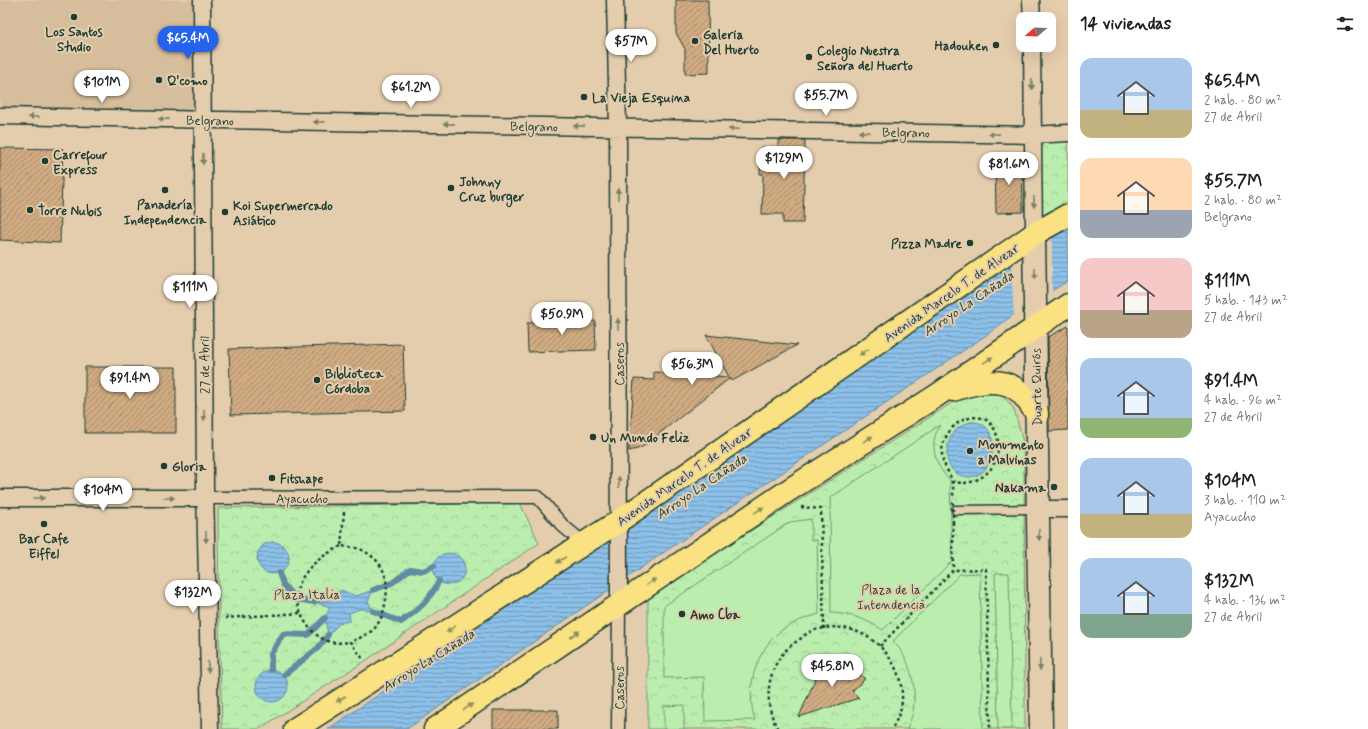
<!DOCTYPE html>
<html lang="es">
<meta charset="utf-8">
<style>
body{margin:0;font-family:Mynerve,sans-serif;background:#f6f6f6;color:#202124;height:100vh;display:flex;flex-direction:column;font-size:15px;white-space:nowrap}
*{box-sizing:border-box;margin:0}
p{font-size:13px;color:#757577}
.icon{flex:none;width:22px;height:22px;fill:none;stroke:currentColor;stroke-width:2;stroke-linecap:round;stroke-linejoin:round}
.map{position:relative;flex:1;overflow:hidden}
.panel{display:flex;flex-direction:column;background:#fff;width:300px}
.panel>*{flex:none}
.needle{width:26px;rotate:251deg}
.controls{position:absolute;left:1016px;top:12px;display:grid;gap:8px}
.controls a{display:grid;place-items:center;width:40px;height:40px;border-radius:8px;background:#fff;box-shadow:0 4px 16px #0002;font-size:20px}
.price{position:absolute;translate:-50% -34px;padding:0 9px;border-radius:14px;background:#fff;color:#222;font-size:13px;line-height:26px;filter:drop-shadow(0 1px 2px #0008)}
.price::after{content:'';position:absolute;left:50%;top:24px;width:12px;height:9px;margin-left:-6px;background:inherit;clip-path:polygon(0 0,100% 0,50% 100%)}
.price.current{background:#2563eb;color:#fff}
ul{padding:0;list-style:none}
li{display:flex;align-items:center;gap:12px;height:100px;padding:0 12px}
li span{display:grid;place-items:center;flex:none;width:112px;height:80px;border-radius:12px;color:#555}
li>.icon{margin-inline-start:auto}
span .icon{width:48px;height:48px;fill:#fffc;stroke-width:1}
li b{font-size:17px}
h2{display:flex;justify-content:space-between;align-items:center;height:48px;padding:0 12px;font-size:17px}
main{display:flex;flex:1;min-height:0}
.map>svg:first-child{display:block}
.built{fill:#d6be9c}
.park{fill:url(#park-crowns);stroke:#6d9671}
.garden{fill:#bbeeae;stroke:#6d9671}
.water{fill:url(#water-rules);stroke:#608ca1}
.pier{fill:#e4cdad}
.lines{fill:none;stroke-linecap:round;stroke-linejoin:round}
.stream{stroke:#608ca1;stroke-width:6}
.building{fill:url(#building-hatch);stroke:#1f3d34}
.service-casing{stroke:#1f3d34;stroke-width:11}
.pedestrian-casing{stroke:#1f3d34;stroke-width:15}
.minor-casing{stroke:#1f3d34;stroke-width:19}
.secondary-casing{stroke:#1f3d34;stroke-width:25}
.primary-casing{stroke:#1f3d34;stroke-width:25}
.path{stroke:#1f3d34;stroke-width:2.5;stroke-dasharray:3 3;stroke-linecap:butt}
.service{stroke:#e4cdad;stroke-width:8}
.pedestrian{stroke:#e4cdad;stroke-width:12}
.minor{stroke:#e4cdad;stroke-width:16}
.secondary{stroke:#e4cdad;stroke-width:22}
.primary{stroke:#fae181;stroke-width:22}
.path-bridge{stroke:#1f3d34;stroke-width:2.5;stroke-dasharray:3 3;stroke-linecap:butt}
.oneway{fill:#787e6a}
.oneway2{fill:#8c8f5a}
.poi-dot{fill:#1f3d34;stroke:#e4cdad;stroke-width:1.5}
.labels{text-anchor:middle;stroke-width:4;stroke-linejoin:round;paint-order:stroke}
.poi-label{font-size:13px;font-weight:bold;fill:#1f3d34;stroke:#e4cdad;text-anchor:start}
.street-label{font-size:13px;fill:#1f3d34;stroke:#e4cdad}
.park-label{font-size:13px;fill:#27463a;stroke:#e4cdad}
.water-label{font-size:14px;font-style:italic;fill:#24443d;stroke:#e4cdad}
</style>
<main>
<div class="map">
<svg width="1068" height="729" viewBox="0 0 1068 729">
<defs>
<pattern id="park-crowns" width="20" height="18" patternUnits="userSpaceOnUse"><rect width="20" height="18" fill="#bbeeae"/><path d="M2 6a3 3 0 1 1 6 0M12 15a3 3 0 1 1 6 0" fill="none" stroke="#a0cd96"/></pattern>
<pattern id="water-rules" width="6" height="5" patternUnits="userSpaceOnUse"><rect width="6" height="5" fill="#8cc0e9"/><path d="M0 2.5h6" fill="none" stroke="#729dbe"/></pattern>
<pattern id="building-hatch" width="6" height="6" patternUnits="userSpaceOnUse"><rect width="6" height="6" fill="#d0ab82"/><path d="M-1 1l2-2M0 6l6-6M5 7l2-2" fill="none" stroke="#a88c6b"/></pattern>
</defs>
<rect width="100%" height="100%" fill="#e4cdad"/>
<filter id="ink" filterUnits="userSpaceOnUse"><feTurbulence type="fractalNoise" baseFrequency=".025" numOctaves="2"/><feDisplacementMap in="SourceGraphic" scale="8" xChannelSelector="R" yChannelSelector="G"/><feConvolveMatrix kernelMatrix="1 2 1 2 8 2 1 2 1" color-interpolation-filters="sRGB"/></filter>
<g filter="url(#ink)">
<!-- built -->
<path class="built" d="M0,0H202L203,120L0,116Z"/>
<!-- park -->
<path class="park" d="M1068,133V215L1034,234L1033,135Z
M986,391L1002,394L1014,409L1022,438L1024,457L1025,729H648V596L952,403L971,395Z
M520,503L539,543L365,661L259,729H222L219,619L218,508Z"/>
<!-- garden -->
<path class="garden" d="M940,425C928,443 935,467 950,480L952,561L883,630C865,619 852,614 831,613L830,498Z
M811,519V540H817L819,614C806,618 793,622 782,630C755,650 745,689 755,720L705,721L704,677L664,678V606L790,522Z
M980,573L983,729H907C909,723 912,717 913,711C917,686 911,660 893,641L960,574Z
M995,573H1009L1012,729H998Z
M684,705V729H664V706Z"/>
<!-- water -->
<path class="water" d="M1068,227V281L1017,312L985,336L660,555L407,729H328Z
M970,422C1006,419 997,486 962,476C942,470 944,442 956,430C960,426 965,424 970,422Z
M257 558a16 16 0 1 1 32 0a16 16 0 1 1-32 0Z
M433 569a16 16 0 1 1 32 0a16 16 0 1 1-32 0Z
M341,590L356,596L373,590L368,601L373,611L360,609L349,613L350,621L340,623L328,635L325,618L330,607L314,602L330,600Z
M256 686a16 16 0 1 1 32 0a16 16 0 1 1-32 0Z"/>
<!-- pier -->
<path class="pier" d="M1052,236V293L1014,317L1011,263Z"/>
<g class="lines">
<!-- stream -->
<path class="stream" d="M279,573L283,584L295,599L314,602
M373,590L392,583L410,569L423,571L434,566
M373,611L401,622C419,609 429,601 439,581
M271,670V654L283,634L308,635L325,618
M284,675L318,648L328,635"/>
</g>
<!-- building -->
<path class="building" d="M676,0H708L709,73L685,74V49L676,33Z
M778,140H805L803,223H783V214H762L763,174H760L761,147H778Z
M0,148L63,149L60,243L0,240Z
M995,159H1022L1023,212L996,213Z
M595,321L596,350L528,352L527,323Z
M1068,326V430L1049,431L1048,337Z
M706,335L797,345L732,381L730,378L641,448L629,451L634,379L654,380V372L729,377Z
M403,344L405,411L231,415L229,349Z
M85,367H176V433H85Z
M837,660L852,666L865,679L852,691L859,698L799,717L821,665L828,669Z
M493,710H558V729H493Z"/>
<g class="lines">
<!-- service casing -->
<g class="service-casing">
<path id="service" d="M956,510L1037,509"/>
</g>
<!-- pedestrian casing -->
<g class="pedestrian-casing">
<path id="pedestrian" d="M205,498L538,497L563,526L585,544
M618,729L619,604"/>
</g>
<!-- minor casing -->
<g class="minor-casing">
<path id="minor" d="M202,0L205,487L210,729
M615,0L618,127L619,604
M1031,0L1032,19
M1032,45L1034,234
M0,116L1033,135L1068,133
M0,498H205
M1038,509H1068"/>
</g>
<!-- secondary casing -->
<g class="secondary-casing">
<path id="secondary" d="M1034,234L1041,729"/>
</g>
<!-- primary casing -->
<g class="primary-casing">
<path id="primary" d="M953,390C974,383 1003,375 1021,393C1027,399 1032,407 1037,414
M295,729L619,521L1034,234L1068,215
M435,729L789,490L936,396L1068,305"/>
</g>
<!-- path -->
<path class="path" d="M952,482C960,483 969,484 976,480C1014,465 1000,397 958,423C949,429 943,440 942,451C941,464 950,471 952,482C954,487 953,493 953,498
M801,507L821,509L824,629
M344,512L341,546C348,547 356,547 362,550C385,562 390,580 385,604C384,612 380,622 374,629C367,635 358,639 350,642L364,660
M953,522V570
M341,546C324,555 309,564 300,582C291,601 304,629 323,639C331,644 341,643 350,642
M225,618L301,613
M880,646L953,570L986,569L990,729
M778,729C768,713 766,691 772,674C777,658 786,648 800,639C804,636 808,632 813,631C816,629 821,629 825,628C864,622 900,655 902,694C903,707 898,718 892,729"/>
<!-- service -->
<use href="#service" class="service"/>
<!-- pedestrian -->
<use href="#pedestrian" class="pedestrian"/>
<!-- minor -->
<use href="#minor" class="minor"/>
<!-- secondary -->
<use href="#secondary" class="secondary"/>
<!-- primary -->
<use href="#primary" class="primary"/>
<!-- path-bridge -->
<path class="path-bridge" d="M953,502V522"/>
</g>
<!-- one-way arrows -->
<defs><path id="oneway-solid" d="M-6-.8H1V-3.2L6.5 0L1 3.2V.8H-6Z"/></defs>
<g class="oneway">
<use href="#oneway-solid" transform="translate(1032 84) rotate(89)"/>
<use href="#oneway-solid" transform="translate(34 117) rotate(-179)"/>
<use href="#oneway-solid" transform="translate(164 119) rotate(-179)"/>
<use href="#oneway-solid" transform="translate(319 122) rotate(-179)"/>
<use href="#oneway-solid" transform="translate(449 124) rotate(-179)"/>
<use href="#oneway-solid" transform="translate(579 126) rotate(-179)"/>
<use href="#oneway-solid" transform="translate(734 129) rotate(-179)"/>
<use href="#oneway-solid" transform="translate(864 132) rotate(-179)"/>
<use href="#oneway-solid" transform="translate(994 134) rotate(-179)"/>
<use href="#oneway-solid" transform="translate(203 159) rotate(90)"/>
<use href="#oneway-solid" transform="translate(618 194) rotate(-90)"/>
<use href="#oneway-solid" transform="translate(1034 202) rotate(89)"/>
<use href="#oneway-solid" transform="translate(1035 273) rotate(89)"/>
<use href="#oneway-solid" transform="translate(618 324) rotate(-90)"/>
<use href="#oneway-solid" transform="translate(204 415) rotate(90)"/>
<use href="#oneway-solid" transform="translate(619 482) rotate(-90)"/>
<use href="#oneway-solid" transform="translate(39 498)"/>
<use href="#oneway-solid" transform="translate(169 498)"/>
<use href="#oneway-solid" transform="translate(1039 535) rotate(89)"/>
<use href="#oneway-solid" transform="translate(206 537) rotate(89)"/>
<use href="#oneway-solid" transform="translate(1040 665) rotate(89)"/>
<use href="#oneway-solid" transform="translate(208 667) rotate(89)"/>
</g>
<g class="oneway2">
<use href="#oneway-solid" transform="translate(864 352) rotate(145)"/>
<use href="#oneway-solid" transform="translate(988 360) rotate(-34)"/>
<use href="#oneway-solid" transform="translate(868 439) rotate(-33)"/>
<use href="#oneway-solid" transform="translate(759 510) rotate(-34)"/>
<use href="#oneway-solid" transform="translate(561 560) rotate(147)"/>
<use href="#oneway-solid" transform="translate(651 582) rotate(-34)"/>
<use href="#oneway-solid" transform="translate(451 629) rotate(147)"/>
<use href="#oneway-solid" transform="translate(575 634) rotate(-34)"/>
<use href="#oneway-solid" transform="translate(341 699) rotate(147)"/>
<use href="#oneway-solid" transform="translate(468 707) rotate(-34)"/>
</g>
</g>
<!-- markers -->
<g class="poi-dot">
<circle cx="74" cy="17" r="4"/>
<circle cx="695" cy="41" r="4"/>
<circle cx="996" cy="45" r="4"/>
<circle cx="809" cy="57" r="4"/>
<circle cx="159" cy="80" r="4"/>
<circle cx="584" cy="97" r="4"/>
<circle cx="45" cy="161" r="4"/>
<circle cx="451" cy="188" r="4"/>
<circle cx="165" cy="190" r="4"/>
<circle cx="30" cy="210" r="4"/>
<circle cx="225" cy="212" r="4"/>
<circle cx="970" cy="243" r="4"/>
<circle cx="317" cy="380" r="4"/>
<circle cx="593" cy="437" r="4"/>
<circle cx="970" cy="451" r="4"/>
<circle cx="164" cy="466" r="4"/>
<circle cx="272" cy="478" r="4"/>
<circle cx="1054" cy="487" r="4"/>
<circle cx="44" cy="524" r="4"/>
<circle cx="682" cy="614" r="4"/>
</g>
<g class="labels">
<!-- poi labels -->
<g class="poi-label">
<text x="74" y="36" text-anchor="middle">Los Santos<tspan x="74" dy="15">Studio</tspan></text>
<text x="703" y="39">Galeria<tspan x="703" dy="15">Del Huerto</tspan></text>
<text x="988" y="50" text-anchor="end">Hadouken</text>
<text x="817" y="55">Colegio Nuestra<tspan x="817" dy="15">Señora del Huerto</tspan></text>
<text x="167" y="85">Q'como</text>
<text x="592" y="102">La Vieja Esquina</text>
<text x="53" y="159">Carrefour<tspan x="53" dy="15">Express</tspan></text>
<text x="459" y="186">Johnny<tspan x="459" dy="15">Cruz burger</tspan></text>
<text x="165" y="209" text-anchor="middle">Panadería<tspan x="165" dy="15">Independencia</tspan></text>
<text x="233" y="210">Koi Supermercado<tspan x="233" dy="15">Asiático</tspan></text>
<text x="38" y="215">Torre Nubis</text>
<text x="962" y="248" text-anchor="end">Pizza Madre</text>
<text x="325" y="378">Biblioteca<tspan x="325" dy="15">Córdoba</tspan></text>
<text x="601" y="442">Un Mundo Feliz</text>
<text x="978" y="449">Monumento<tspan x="978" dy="15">a Malvinas</tspan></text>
<text x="172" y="471">Gloria</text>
<text x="280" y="483">Fitshape</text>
<text x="1046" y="492" text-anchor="end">Nakama</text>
<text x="44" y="543" text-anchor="middle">Bar Cafe<tspan x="44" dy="15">Eiffel</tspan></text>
<text x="690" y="619">Amo Cba</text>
</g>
<!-- street labels -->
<g class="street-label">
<text transform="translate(210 120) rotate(1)" y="5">Belgrano</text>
<text transform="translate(534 126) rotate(1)" y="5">Belgrano</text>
<text transform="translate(906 132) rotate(1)" y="5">Belgrano</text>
<text transform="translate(951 292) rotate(-35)" y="5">Avenida Marcelo T. de Alvear</text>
<text transform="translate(619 364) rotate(-90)" y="5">Caseros</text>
<text transform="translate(204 365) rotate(-90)" y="5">27 de Abril</text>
<text transform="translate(1036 387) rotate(-91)" y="5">Duarte Quirós</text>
<text transform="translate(684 476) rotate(-35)" y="5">Avenida Marcelo T. de Alvear</text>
<text x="302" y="503">Ayacucho</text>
<text transform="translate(619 688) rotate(-90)" y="5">Caseros</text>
</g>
<!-- park labels -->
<g class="park-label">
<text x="891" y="594">Plaza de la<tspan x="891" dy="15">Intendencia</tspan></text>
<text x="307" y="599">Plaza Italia</text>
</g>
<!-- water labels -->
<g class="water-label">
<text transform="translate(968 303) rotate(-34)" y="5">Arroyo La Cañada</text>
<text transform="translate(701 486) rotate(-34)" y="5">Arroyo La Cañada</text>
<text transform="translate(428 660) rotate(-32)" y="5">Arroyo La Cañada</text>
</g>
</g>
</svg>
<div class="controls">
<a><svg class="needle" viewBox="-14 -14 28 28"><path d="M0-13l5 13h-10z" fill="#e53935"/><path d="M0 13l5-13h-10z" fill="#757577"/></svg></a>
</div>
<b class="price current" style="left:188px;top:60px">$65.4M</b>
<b class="price" style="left:631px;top:63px">$57M</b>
<b class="price" style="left:102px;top:104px">$101M</b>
<b class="price" style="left:411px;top:109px">$61.2M</b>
<b class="price" style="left:826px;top:117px">$55.7M</b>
<b class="price" style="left:784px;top:180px">$129M</b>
<b class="price" style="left:1009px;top:186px">$81.6M</b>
<b class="price" style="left:190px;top:309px">$111M</b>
<b class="price" style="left:562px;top:336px">$50.9M</b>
<b class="price" style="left:692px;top:386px">$56.3M</b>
<b class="price" style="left:130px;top:400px">$91.4M</b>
<b class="price" style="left:103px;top:512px">$104M</b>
<b class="price" style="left:193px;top:614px">$132M</b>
<b class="price" style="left:832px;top:688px">$45.8M</b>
</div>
<section class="panel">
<h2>14 viviendas<svg class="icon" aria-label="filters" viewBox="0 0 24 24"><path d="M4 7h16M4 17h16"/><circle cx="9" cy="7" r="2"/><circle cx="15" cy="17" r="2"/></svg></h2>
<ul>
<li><span style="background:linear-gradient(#a9c7e8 65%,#c2b280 0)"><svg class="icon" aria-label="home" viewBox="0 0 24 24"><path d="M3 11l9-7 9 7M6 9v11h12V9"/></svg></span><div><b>$65.4M</b><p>2 hab. · 80 m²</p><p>27 de Abril</p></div></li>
<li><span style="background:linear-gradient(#ffd9b3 65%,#9aa5b1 0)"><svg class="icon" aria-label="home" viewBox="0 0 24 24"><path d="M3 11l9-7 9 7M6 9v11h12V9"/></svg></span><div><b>$55.7M</b><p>2 hab. · 80 m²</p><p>Belgrano</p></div></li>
<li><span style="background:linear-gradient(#f6c9c9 65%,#b9a48a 0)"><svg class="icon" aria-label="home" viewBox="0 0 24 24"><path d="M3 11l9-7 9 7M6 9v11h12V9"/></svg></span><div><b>$111M</b><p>5 hab. · 143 m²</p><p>27 de Abril</p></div></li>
<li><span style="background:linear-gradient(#a9c7e8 75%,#8fb573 0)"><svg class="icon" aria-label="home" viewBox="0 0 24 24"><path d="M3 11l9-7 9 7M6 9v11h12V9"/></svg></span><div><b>$91.4M</b><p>4 hab. · 96 m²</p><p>27 de Abril</p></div></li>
<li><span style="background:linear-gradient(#a9c7e8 70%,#c2b280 0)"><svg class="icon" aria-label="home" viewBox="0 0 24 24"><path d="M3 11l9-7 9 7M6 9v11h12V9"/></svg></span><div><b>$104M</b><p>3 hab. · 110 m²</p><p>Ayacucho</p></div></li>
<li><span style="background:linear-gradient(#a9c7e8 70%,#7fa58c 0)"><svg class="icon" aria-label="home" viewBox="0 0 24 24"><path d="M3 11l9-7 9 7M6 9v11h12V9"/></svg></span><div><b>$132M</b><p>4 hab. · 136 m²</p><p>27 de Abril</p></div></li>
</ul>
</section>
</main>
